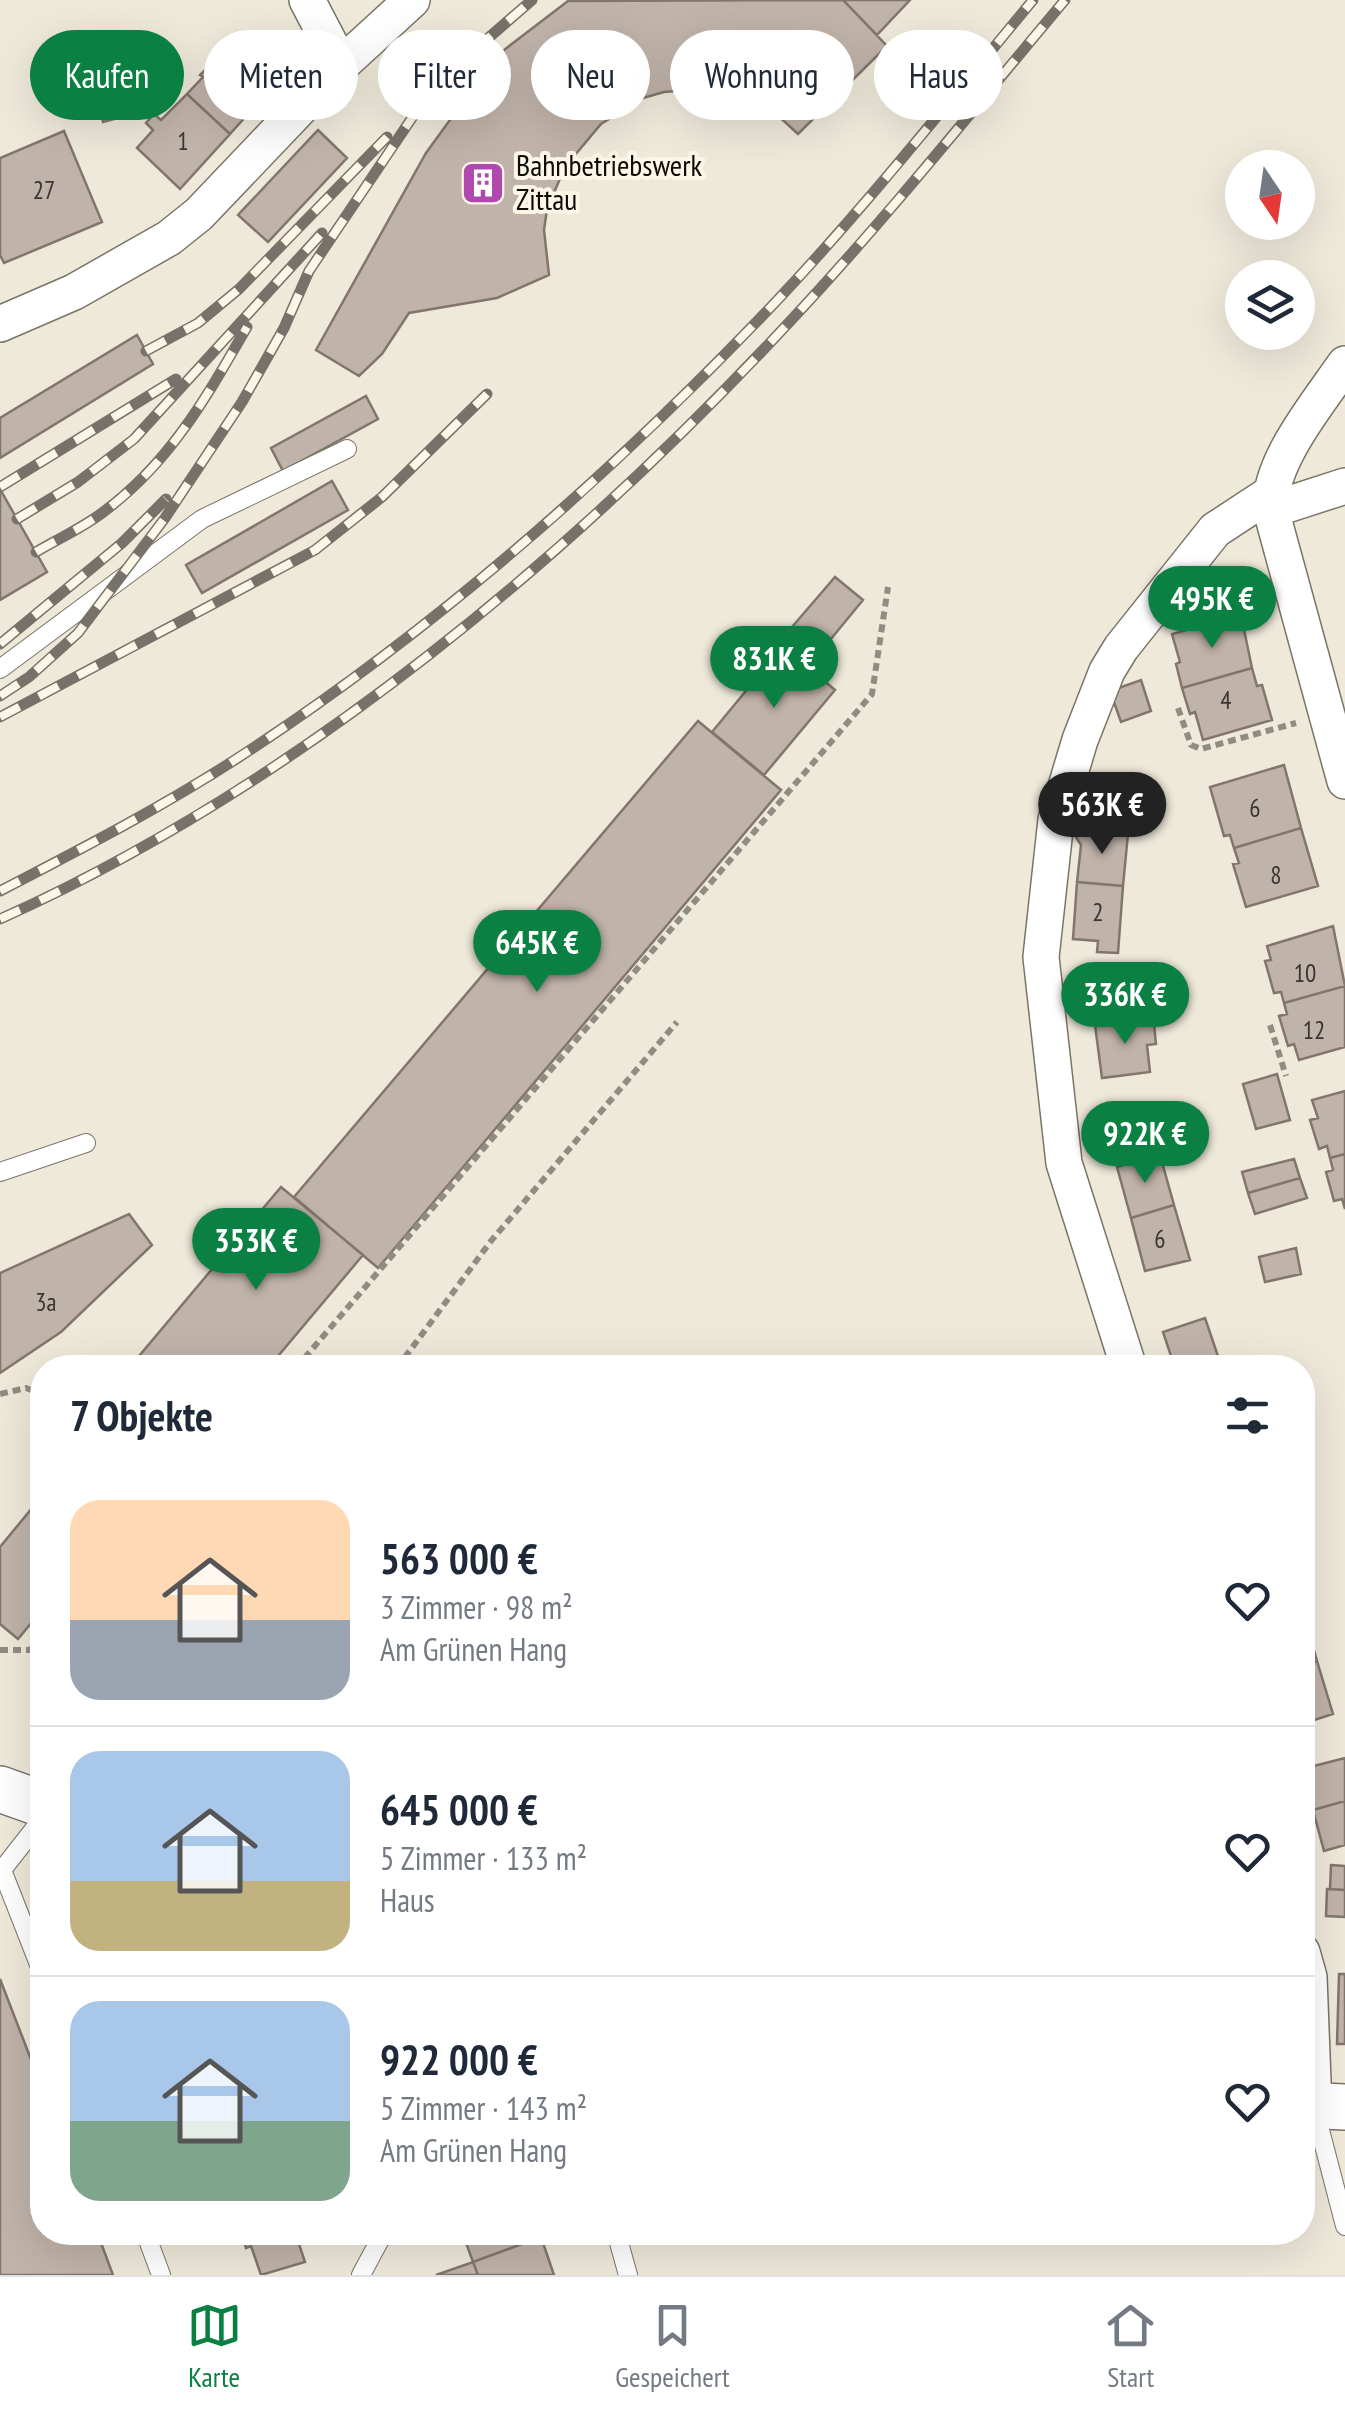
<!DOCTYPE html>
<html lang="de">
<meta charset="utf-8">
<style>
body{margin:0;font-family:"PT Sans Narrow",sans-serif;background:#f2f2f3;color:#1f2937;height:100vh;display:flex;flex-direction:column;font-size:38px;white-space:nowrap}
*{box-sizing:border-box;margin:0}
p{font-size:32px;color:#747a83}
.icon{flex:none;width:55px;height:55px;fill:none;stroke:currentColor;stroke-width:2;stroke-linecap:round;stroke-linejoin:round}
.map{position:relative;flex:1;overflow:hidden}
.sheet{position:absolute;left:30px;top:1355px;width:1285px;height:890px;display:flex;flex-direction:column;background:#fff;border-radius:40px;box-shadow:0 10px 40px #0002}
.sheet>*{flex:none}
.banner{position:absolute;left:30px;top:30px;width:1285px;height:90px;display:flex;gap:20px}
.needle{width:65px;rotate:167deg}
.fabs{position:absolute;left:1225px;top:150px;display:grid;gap:20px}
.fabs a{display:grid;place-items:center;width:90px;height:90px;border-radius:50%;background:#fff;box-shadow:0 10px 40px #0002;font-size:50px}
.price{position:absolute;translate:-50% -85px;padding:0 22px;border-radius:35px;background:#0b8043;color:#fff;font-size:32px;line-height:65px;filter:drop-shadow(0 2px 5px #0008)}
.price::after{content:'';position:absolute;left:50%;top:60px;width:30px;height:22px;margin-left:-15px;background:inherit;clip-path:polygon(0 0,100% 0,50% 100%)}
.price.on{background:#222;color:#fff}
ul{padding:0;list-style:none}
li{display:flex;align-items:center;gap:30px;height:250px;padding:0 40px}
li+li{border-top:2px solid #e0e1e3}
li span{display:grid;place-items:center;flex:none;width:280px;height:200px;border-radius:30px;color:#555}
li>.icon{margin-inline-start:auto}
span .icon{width:120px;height:120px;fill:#fffc;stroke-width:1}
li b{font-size:42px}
h2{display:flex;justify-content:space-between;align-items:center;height:120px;padding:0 40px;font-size:42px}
.chip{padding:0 35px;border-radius:45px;background:#fff;box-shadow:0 10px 40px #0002;font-size:35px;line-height:90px}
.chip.on{background:#0b8043;color:#fff}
.menu{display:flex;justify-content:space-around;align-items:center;height:140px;border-top:2px solid #e0e1e3;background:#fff;font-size:28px;color:#747a83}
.menu a{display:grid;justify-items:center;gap:5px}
.menu .on{color:#0b8043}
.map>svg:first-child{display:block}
.building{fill:#c0b3a9;stroke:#82766c;stroke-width:2.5}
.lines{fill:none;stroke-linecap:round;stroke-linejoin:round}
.service-casing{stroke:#7a7467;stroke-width:20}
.minor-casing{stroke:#7a7467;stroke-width:38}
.tertiary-casing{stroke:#7a7467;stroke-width:48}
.path{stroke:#918c82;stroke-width:6;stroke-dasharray:8 5;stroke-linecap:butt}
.service{stroke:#fff;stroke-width:18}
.minor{stroke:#fff;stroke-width:35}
.tertiary{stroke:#fff;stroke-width:45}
.rail-casing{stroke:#767269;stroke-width:11}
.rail{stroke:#fdf6e7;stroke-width:8;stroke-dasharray:22;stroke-linecap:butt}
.labels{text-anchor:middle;stroke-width:8;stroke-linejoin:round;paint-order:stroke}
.number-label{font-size:25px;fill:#3a3530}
.poi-label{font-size:30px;fill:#0d0b07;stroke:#fdf6e7;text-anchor:start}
</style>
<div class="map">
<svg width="1345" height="2275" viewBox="0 0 1345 2275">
<rect width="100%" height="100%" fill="#efe9da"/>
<!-- building -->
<path class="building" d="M843,0L887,46L798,134L773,111L732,95L691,90L664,92L643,98L601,124L565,167L547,209L544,230L549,275L497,298L409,313L382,354L359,376L316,350L426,153L455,113L461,118L504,50L568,1Z
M843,0H910L877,35Z
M232,44L277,82L230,134L187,94L203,77L200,75Z
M119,78L129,115L103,122L93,86Z
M187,94L230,134L180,189L137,148L153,130L146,123L154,114L161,120Z
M318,130L347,158L268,242L238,215Z
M64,131L102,222L4,263L0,255V158Z
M137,335L153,364L0,458V418Z
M366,396L378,419L283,471L271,448Z
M332,481L348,510L202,593L186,565Z
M0,489L47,572L0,600Z
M835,577L863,600L821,651L792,627Z
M1241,615L1252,668L1182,688L1176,664L1180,662L1172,634Z
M783,646L835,690L764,775L712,732Z
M1252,668L1257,686L1262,685L1272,720L1203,740L1195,712L1190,714L1182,688Z
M1141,680L1151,711L1121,722L1110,691Z
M698,721L781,790L378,1268L294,1197Z
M1284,765L1301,828L1234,848L1230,835L1224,836L1210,787Z
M1089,827L1092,831L1128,834L1123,886L1077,882L1081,845L1076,837L1079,828Z
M1301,828L1318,886L1246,907L1233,864L1239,863L1234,848Z
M1077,882L1123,886L1118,953L1097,952L1098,941L1073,939Z
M1333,926L1345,986L1284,1003L1281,992L1274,993L1265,961L1271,960L1267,946Z
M1345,986V1047L1299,1060L1294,1044L1288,1046L1279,1016L1287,1014L1284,1003Z
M1144,1019V1025L1154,1024L1156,1044L1147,1045L1150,1072L1102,1078L1095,1025Z
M1277,1074L1290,1120L1256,1129L1243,1084Z
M1345,1091V1154L1330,1158L1327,1146L1319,1149L1310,1120L1318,1118L1312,1100Z
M1345,1154V1209L1342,1199L1334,1201L1326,1172L1333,1170L1330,1158Z
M1160,1155L1174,1205L1131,1218L1117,1167Z
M1294,1159L1300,1178L1248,1193L1242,1172Z
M1300,1178L1307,1198L1255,1214L1248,1193Z
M281,1187L363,1255L268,1368H129Z
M1174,1205L1190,1260L1145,1271L1131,1218Z
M129,1214L152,1245L61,1332L0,1373V1273Z
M1296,1248L1301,1274L1265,1282L1259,1257Z
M1205,1318L1222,1368H1175L1163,1332Z
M42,1496V1610L18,1639L0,1624V1547Z
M1303,1611L1317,1661L1302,1665V1611Z
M1317,1661L1333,1714L1302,1724V1665Z
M1345,1758V1801L1313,1810L1302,1769Z
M1345,1801V1845L1324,1851L1313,1810Z
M1331,1865L1345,1866V1890L1330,1889Z
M1327,1889L1345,1890V1917L1326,1916Z
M1339,1974H1345V2044H1337Z
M0,1979L42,2088V2232H97L113,2275H0Z
M241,2232H295L305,2262L261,2275L251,2246L246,2248Z
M462,2232H495L466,2243Z
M495,2232H539L541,2237L473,2262L466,2243Z
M541,2237L554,2275H478L473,2262Z
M473,2262L478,2275H436Z"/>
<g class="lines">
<!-- service casing -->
<g class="service-casing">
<path id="service" d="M0,669L202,519L347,449
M0,1172L86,1143
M42,1819L2,1870L42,1972
M1314,2107L1345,2226
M145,2232L161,2275
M616,2232L628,2275
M361,2275L384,2232"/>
</g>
<!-- minor casing -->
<g class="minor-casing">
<path id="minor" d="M307,0L341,65
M0,324L74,292L169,238L199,214L341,65L412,0
M1345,364C1319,402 1267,464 1271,510L1345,781
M1271,510L1345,486
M1129,1368L1064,1163L1041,957L1056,820L1080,740L1107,671L1121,648L1215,530L1270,494
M1302,1952L1309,1977L1314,2107"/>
</g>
<!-- tertiary casing -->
<g class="tertiary-casing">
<path id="tertiary" d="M0,1789L42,1804
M1302,2105L1345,2107"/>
</g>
<!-- path -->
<path class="path" d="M1178,708L1191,745L1201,749L1296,723
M1270,1025L1286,1076
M296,1368L872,694L888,587
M397,1368L491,1241L677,1022
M0,1394L26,1388L42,1394
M0,1650H29L42,1643"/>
<!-- service -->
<use href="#service" class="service"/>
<!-- minor -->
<use href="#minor" class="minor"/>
<!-- tertiary -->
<use href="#tertiary" class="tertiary"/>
<!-- rail casing -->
<g class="rail-casing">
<path id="rail" d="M412,112L486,40L532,0
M146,351L198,323L239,289L387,137
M0,487L176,379
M17,519L78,482L134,439L322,233
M36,552C58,539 82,528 102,513C169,464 206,398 247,327
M0,644L122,543L166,499
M0,696L29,677L78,633L165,518L242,402L284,328L309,271L422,103
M0,717L315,550L382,497L487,394
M0,891C85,847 170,803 250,750C440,625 611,474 768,310C862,211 946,105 1033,0
M0,919C297,786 575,554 795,316C889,215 976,106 1065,0"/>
</g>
<!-- rail -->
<use href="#rail" class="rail"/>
</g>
<!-- icons -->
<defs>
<g id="building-square" transform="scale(2.25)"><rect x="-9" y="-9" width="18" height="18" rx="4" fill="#af49ae" stroke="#fdf6e7"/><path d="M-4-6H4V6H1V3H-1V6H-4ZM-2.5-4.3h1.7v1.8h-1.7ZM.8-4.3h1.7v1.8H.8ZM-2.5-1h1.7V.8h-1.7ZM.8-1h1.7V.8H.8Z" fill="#fff"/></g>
</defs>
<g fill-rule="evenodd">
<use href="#building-square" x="483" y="183"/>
</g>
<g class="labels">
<!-- number labels -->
<g class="number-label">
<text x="183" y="150">1</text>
<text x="44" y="199">27</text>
<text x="1226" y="709">4</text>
<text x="1255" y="817">6</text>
<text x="1276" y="884">8</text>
<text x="1098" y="921">2</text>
<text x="1305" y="982">10</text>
<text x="1314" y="1039">12</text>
<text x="1160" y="1248">6</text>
<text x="46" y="1311">3a</text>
</g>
<!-- poi labels -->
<g class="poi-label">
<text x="516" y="176">Bahnbetriebswerk<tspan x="516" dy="34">Zittau</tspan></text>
</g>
</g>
</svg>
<div class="fabs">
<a><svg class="needle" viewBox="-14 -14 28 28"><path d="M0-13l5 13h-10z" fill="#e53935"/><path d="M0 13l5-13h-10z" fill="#747a83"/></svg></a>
<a><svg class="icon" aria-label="layers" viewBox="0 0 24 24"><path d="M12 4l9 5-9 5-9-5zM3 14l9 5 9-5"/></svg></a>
</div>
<b class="price" style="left:1212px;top:651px">495K €</b>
<b class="price" style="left:774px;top:711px">831K €</b>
<b class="price on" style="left:1102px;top:857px">563K €</b>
<b class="price" style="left:537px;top:995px">645K €</b>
<b class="price" style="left:1125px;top:1047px">336K €</b>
<b class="price" style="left:1145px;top:1186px">922K €</b>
<b class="price" style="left:256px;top:1293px">353K €</b>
<div class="banner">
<a class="chip on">Kaufen</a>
<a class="chip">Mieten</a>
<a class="chip">Filter</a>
<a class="chip">Neu</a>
<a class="chip">Wohnung</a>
<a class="chip">Haus</a>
</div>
<section class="sheet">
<h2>7 Objekte<svg class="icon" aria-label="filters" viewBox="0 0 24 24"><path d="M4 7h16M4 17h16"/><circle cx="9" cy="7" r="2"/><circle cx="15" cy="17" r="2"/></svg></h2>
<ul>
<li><span style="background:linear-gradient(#ffd9b3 60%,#9aa5b1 0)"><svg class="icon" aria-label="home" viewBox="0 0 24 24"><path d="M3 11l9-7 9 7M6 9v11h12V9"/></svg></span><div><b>563 000 €</b><p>3 Zimmer · 98 m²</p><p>Am Grünen Hang</p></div><svg class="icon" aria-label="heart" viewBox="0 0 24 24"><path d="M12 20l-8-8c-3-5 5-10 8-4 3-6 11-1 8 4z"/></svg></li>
<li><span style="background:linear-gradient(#a9c7e8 65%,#c2b280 0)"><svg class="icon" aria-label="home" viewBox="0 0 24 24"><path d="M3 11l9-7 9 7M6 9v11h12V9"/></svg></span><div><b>645 000 €</b><p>5 Zimmer · 133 m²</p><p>Haus</p></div><svg class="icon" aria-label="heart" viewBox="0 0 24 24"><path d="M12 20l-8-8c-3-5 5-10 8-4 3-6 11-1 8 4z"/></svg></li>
<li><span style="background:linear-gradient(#a9c7e8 60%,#7fa58c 0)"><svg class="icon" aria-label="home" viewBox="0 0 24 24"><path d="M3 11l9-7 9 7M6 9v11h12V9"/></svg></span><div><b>922 000 €</b><p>5 Zimmer · 143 m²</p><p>Am Grünen Hang</p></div><svg class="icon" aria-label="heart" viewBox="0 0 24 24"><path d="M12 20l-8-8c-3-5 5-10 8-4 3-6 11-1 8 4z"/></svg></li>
</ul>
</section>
</div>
<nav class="menu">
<a class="on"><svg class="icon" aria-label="map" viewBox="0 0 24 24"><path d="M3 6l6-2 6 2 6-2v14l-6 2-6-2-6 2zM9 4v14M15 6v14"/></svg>Karte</a>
<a><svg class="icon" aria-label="saved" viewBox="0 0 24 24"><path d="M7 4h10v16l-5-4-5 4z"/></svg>Gespeichert</a>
<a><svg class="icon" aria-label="home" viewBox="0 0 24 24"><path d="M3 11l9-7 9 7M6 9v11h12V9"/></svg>Start</a>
</nav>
